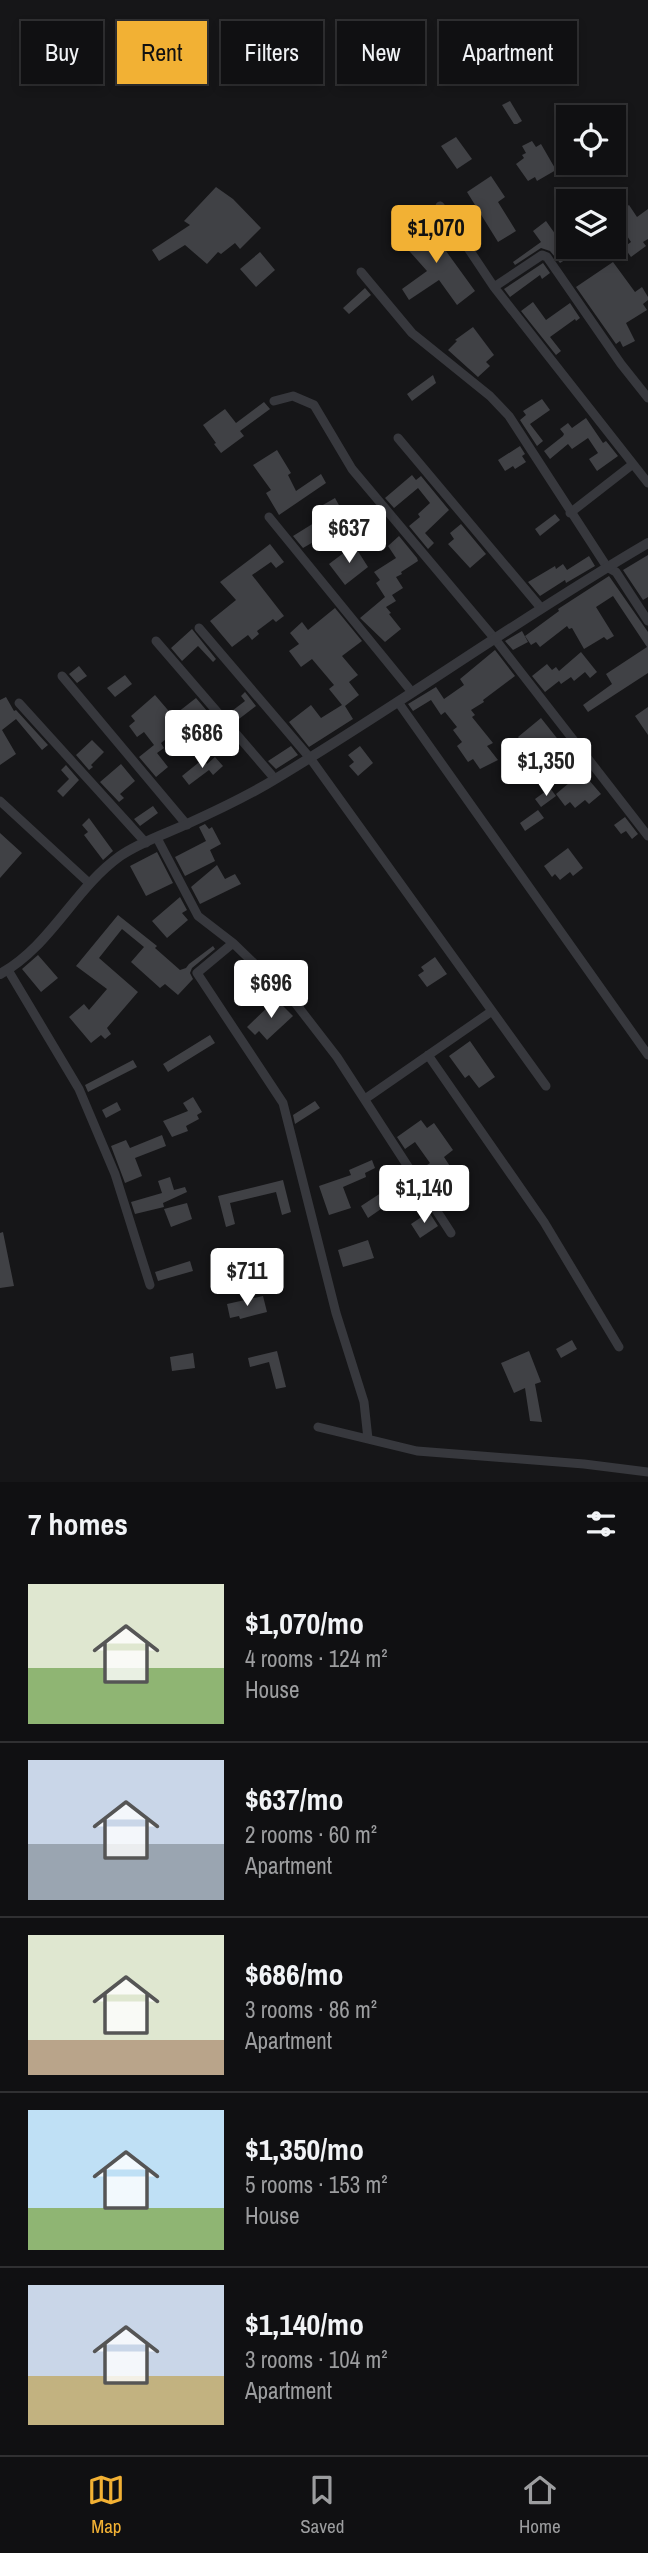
<!DOCTYPE html>
<meta charset="utf-8">
<style>
body{margin:0;font-family:"Archivo Narrow",sans-serif;background:#1e1e20;color:#f1f3f6;height:100vh;display:flex;flex-direction:column;font-size:26px;white-space:nowrap}
*{box-sizing:border-box;margin:0}
p{font-size:23px;color:#9c9d9f}
.icon{flex:none;width:38px;height:38px;fill:none;stroke:currentColor;stroke-width:2;stroke-linecap:round;stroke-linejoin:round}
.map{position:relative;height:1482px;overflow:hidden}
.drawer{display:flex;flex-direction:column;background:#101012;flex:1}
.drawer>*{flex:none}
.hud{position:absolute;left:21px;top:21px;width:607px;height:63px;display:flex;gap:14px}
.buttons{position:absolute;left:556px;top:105px;display:grid;gap:14px}
.buttons a{display:grid;place-items:center;width:70px;height:70px;border-radius:0px;background:#101012;box-shadow:0 4px 10px #0003,0 0 0 2px #303032;font-size:35px}
.price{position:absolute;translate:-50% -60px;padding:0 16px;border-radius:7px;background:#fff;color:#222;font-size:23px;line-height:46px;filter:drop-shadow(0 2px 4px #0008)}
.price::after{content:'';position:absolute;left:50%;top:42px;width:21px;height:16px;margin-left:-10px;background:inherit;clip-path:polygon(0 0,100% 0,50% 100%)}
.price.on{background:#f2b134;color:#111}
ul{padding:0;list-style:none}
li{display:flex;align-items:center;gap:21px;height:175px;padding:0 28px}
li+li{border-top:2px solid #303032}
li span{display:grid;place-items:center;flex:none;width:196px;height:140px;border-radius:0px;color:#555}
li>.icon{margin-inline-start:auto}
span .icon{width:84px;height:84px;fill:#fffc;stroke-width:1}
li b{font-size:30px}
h2{display:flex;justify-content:space-between;align-items:center;height:84px;padding:0 28px;font-size:30px}
.pill{padding:0 24px;border-radius:0px;background:#101012;box-shadow:0 4px 10px #0003,0 0 0 2px #303032;font-size:24px;line-height:63px}
.pill.on{background:#f2b134;color:#111}
.menu{display:flex;justify-content:space-around;align-items:center;height:98px;border-top:2px solid #303032;background:#101012;font-size:19px;color:#9c9d9f}
.menu a{display:grid;justify-items:center;gap:4px}
.menu .on{color:#f2b134}
.map>svg:first-child{display:block}
.building{fill:#404145}
.lines{fill:none;stroke-linecap:round;stroke-linejoin:round}
.minor{stroke:#37383d;stroke-width:9}
.tertiary{stroke:#37383d;stroke-width:10}
</style>
<div class="map">
<svg width="648" height="1482" viewBox="0 0 648 1482">
<rect width="100%" height="100%" fill="#161618"/>
<!-- building -->
<path class="building" d="M510,101L522,121L517,124H514L502,105Z
M456,137L472,159L457,169L441,146Z
M532,141L536,147L541,144L556,170L537,181L535,177L528,181L516,164L524,158L522,155L526,153L522,146Z
M491,176L505,197L498,202L516,231L498,242L467,192Z
M216,187L233,199L261,228L240,249L235,243L221,254L218,252L207,264L185,245L159,261L152,250L190,225L184,221Z
M629,205L637,217L648,209V239L643,242L646,246L631,257L624,247L631,242L614,216V214Z
M431,219L452,247L446,251L475,291L457,305L439,280L409,300L402,289L427,271L403,244Z
M546,221L563,245L569,241V247L576,253L560,263L550,251L541,248L515,265L513,262L541,242L533,231Z
M260,252L275,270L256,287L240,269Z
M613,262L635,292L642,287L648,297V300L643,304L647,310L626,323L635,341L623,347L620,341L616,344L576,287Z
M543,263L550,273L542,279L540,275L510,297L504,289Z
M365,288L371,295L349,314L343,308Z
M533,302L546,320L570,303L580,318L576,321L575,319L550,337L561,351L556,355L521,311Z
M473,327L494,355L486,362L490,366L478,377L448,350L457,341L455,340Z
M433,375L436,383L412,401L407,394Z
M542,399L550,410L530,424L543,441L537,446L520,420L526,415L523,411Z
M264,402L270,409L240,431L244,436L221,453L214,444L216,443L203,425L225,409L236,423Z
M586,418L603,443L606,441L618,456L597,471L589,459L598,453L588,438L572,449L568,444L550,459L544,451L563,436L564,434L560,429L568,423L572,428Z
M520,446L525,454L522,456L526,462L515,469L513,466L505,471L498,460Z
M277,450L291,473L288,475L296,491L321,474L326,483L279,515L266,493L271,490L253,465Z
M412,475L416,480L421,476L449,510L425,533L434,543L428,549L409,526L420,517L418,514L430,503L418,488L394,508L385,498Z
M335,498L340,507L333,512L341,526L303,548L293,536L322,518L316,509Z
M555,514L560,520L540,536L535,529Z
M461,524L486,554L470,568L448,544L454,539L450,533Z
M399,536L417,558L418,561L401,572L402,574L396,577L403,588L392,595L396,601L386,607L391,613L389,614L401,629L385,642L360,618L385,597L376,583L380,580L374,572L396,558L388,546Z
M270,544L284,562L276,568L271,562L252,575L284,616L276,622L273,619L257,631L259,634L252,640L248,635L232,647L210,621L236,600L220,582Z
M354,545L368,567L345,585L329,564Z
M648,555V597L643,600L623,570Z
M589,556L595,566L566,583L565,580L540,596L528,582L555,566L556,569L563,564L567,570Z
M609,576L648,632V673L588,712L583,705L612,684L606,674L647,647L613,596L596,607L614,636L607,640L604,637L584,649L572,628L569,629L567,626L540,647L536,642L531,645L525,636L559,611L558,609Z
M335,608L362,641L342,656L358,675L349,682L359,695L345,706L353,719L309,747L289,722L311,705L321,718L342,705L329,689L334,685L312,659L301,667L289,651L299,644L290,633L302,622L308,630Z
M192,629L216,659L213,662L198,646L182,661L171,648Z
M522,631L528,642L513,650L505,641Z
M495,650L515,676L483,700L484,702L471,710L475,715L472,717L493,743L487,746L498,760L480,769L473,759L468,762L457,746L462,742L453,730L457,727L445,712L441,715L431,700L413,711L408,704L436,687L444,699L464,685L460,679Z
M581,652L597,672L590,678L585,672L574,681L571,677L561,684L559,681L545,692L532,676L547,664L552,670L556,667L559,671Z
M79,666L87,676L77,683L69,674Z
M125,675L132,684L115,697L107,688Z
M245,692L256,706L235,722L228,714L245,701L241,696Z
M155,695L173,716L196,698L224,731L219,735L215,729L199,742L186,726L183,729L182,727L161,743L164,748L157,753L168,767L156,777L139,757L154,745L144,732L137,737L129,726L135,721L131,716Z
M6,697L14,711L16,710L48,745L42,750L16,719L2,730L16,754L0,765V700Z
M648,707V735L635,716Z
M541,718L560,742L552,749L550,747L547,749L543,745L535,752L530,746L527,749L518,737Z
M92,740L104,752L91,765L93,767L89,770L76,755Z
M291,746L298,755L276,769L268,761Z
M360,746L373,763L358,776L349,766L354,762L348,755Z
M215,757L223,766L213,775L209,770L189,785L182,776L203,759L207,764Z
M121,764L135,781L120,794L124,798L119,802L100,782Z
M66,765L79,780L63,797L57,791L69,779L61,770Z
M582,772L601,794L589,804L585,800L575,808L570,802L565,806L556,794Z
M550,788L556,796L541,807L535,799Z
M153,806L158,813L140,826L134,819Z
M538,810L544,818L525,831L520,823Z
M625,817L638,834L632,839L626,831L621,834L614,825Z
M89,818L113,851L103,860L84,835L88,832L82,825Z
M205,824L209,829L212,827L221,844L210,850L215,861L185,876L175,857L206,841L199,827Z
M0,833L22,853L0,878Z
M568,848L583,868L573,876L570,872L560,880L555,874L552,877L544,866Z
M157,852L173,883L146,896L130,866Z
M217,865L225,879L235,874L241,884L200,904L191,887Z
M180,897L187,910L182,913L188,920L167,938L152,921Z
M118,915L157,946L155,948L180,970L186,968L189,964L213,946L215,949L192,968L190,973L193,979L178,995L165,984L160,988L131,962L144,947L122,929L99,958L138,992L107,1028L111,1034L105,1039L101,1035L91,1043L69,1017L84,1004L89,1010L107,989L76,966Z
M38,955L58,978L41,992L22,969Z
M435,957L447,974L427,987L418,975L424,971L421,967Z
M276,999L293,1016L267,1040L259,1031L255,1035L247,1027Z
M210,1035L215,1043L168,1072L163,1064Z
M470,1041L495,1077L479,1088L469,1075L465,1078L449,1056Z
M133,1060L137,1067L88,1092L85,1085Z
M193,1097L202,1112L197,1115L199,1119L186,1126L188,1131L172,1137L163,1121L188,1111L183,1103Z
M315,1101L320,1108L295,1124L293,1115Z
M117,1102L121,1110L106,1118L102,1110Z
M421,1120L427,1128L434,1123L453,1150L444,1157L457,1177L435,1191L421,1169L430,1163L415,1142L405,1149L397,1137Z
M162,1135L166,1146L135,1158L142,1176L125,1183L111,1146L126,1140L130,1148Z
M372,1160L375,1168L365,1173L366,1177L343,1187L351,1208L329,1215L319,1186L351,1175L349,1170Z
M170,1177L174,1190L185,1187L187,1192L163,1203L164,1207L135,1214L131,1202L162,1193L158,1181Z
M283,1180L291,1212L282,1215L276,1192L230,1203L235,1224L226,1227L218,1196Z
M387,1189L394,1200L368,1218L361,1206Z
M187,1203L192,1219L171,1227L164,1209Z
M429,1212L438,1226L420,1238L411,1224Z
M3,1232L14,1286L0,1288V1233Z
M368,1240L374,1258L343,1267L338,1250Z
M190,1261L193,1271L158,1281L155,1272Z
M263,1296L267,1312L240,1319L239,1316L230,1318L227,1304Z
M572,1340L577,1349L561,1358L556,1349Z
M277,1351L286,1387L276,1389L269,1362L250,1367L248,1358Z
M529,1351L541,1382L535,1384L542,1422L530,1421L525,1388L514,1393L501,1363Z
M193,1353L195,1368L172,1371L170,1357Z"/>
<g class="lines">
<!-- minor -->
<path class="minor" d="M440,206L494,287L648,483
M361,272L412,333L490,396L509,416L607,567L616,572L648,621
M494,287L542,255L547,257L621,364L648,398
M274,401L293,396L314,405L352,469L495,639L648,836
M398,438L541,608
M570,513L633,464
M269,517L411,691
M199,628L310,758L546,1086
M156,641L275,779
M62,676L187,825
M398,702L648,1055
M19,703L146,843
M0,801L89,883
M157,838L198,916L233,943L296,1004L337,1057L451,1233
M233,943L197,973L283,1103L336,1313L364,1402L368,1439
M8,970L79,1089L115,1174L150,1285
M428,1055L544,1222L619,1347
M365,1099L492,1011
M318,1427L417,1451L584,1464L648,1472"/>
<!-- tertiary -->
<path class="tertiary" d="M0,974C50,947 74,889 120,856C140,842 165,834 187,824C218,810 248,796 277,778C402,703 521,617 648,543"/>
</g>
</svg>
<div class="buttons">
<a><svg class="icon" aria-label="locate" viewBox="0 0 24 24"><circle cx="12" cy="12" r="6"/><path d="M12 2v4M12 18v4M2 12h4M18 12h4"/></svg></a>
<a><svg class="icon" aria-label="layers" viewBox="0 0 24 24"><path d="M12 4l9 5-9 5-9-5zM3 14l9 5 9-5"/></svg></a>
</div>
<b class="price on" style="left:436px;top:265px">$1,070</b>
<b class="price" style="left:349px;top:565px">$637</b>
<b class="price" style="left:202px;top:770px">$686</b>
<b class="price" style="left:546px;top:798px">$1,350</b>
<b class="price" style="left:271px;top:1020px">$696</b>
<b class="price" style="left:424px;top:1225px">$1,140</b>
<b class="price" style="left:247px;top:1308px">$711</b>
<div class="hud">
<a class="pill">Buy</a>
<a class="pill on">Rent</a>
<a class="pill">Filters</a>
<a class="pill">New</a>
<a class="pill">Apartment</a>
</div>
</div>
<section class="drawer">
<h2>7 homes<svg class="icon" aria-label="filters" viewBox="0 0 24 24"><path d="M4 7h16M4 17h16"/><circle cx="9" cy="7" r="2"/><circle cx="15" cy="17" r="2"/></svg></h2>
<ul>
<li><span style="background:linear-gradient(#dfe7d0 60%,#8fb573 0)"><svg class="icon" aria-label="home" viewBox="0 0 24 24"><path d="M3 11l9-7 9 7M6 9v11h12V9"/></svg></span><div><b>$1,070/mo</b><p>4 rooms · 124 m²</p><p>House</p></div></li>
<li><span style="background:linear-gradient(#c9d6e8 60%,#9aa5b1 0)"><svg class="icon" aria-label="home" viewBox="0 0 24 24"><path d="M3 11l9-7 9 7M6 9v11h12V9"/></svg></span><div><b>$637/mo</b><p>2 rooms · 60 m²</p><p>Apartment</p></div></li>
<li><span style="background:linear-gradient(#dfe7d0 75%,#b9a48a 0)"><svg class="icon" aria-label="home" viewBox="0 0 24 24"><path d="M3 11l9-7 9 7M6 9v11h12V9"/></svg></span><div><b>$686/mo</b><p>3 rooms · 86 m²</p><p>Apartment</p></div></li>
<li><span style="background:linear-gradient(#bfe0f5 70%,#8fb573 0)"><svg class="icon" aria-label="home" viewBox="0 0 24 24"><path d="M3 11l9-7 9 7M6 9v11h12V9"/></svg></span><div><b>$1,350/mo</b><p>5 rooms · 153 m²</p><p>House</p></div></li>
<li><span style="background:linear-gradient(#c9d6e8 65%,#c2b280 0)"><svg class="icon" aria-label="home" viewBox="0 0 24 24"><path d="M3 11l9-7 9 7M6 9v11h12V9"/></svg></span><div><b>$1,140/mo</b><p>3 rooms · 104 m²</p><p>Apartment</p></div></li>
</ul>
</section>
<nav class="menu">
<a class="on"><svg class="icon" aria-label="map" viewBox="0 0 24 24"><path d="M3 6l6-2 6 2 6-2v14l-6 2-6-2-6 2zM9 4v14M15 6v14"/></svg>Map</a>
<a><svg class="icon" aria-label="saved" viewBox="0 0 24 24"><path d="M7 4h10v16l-5-4-5 4z"/></svg>Saved</a>
<a><svg class="icon" aria-label="home" viewBox="0 0 24 24"><path d="M3 11l9-7 9 7M6 9v11h12V9"/></svg>Home</a>
</nav>
